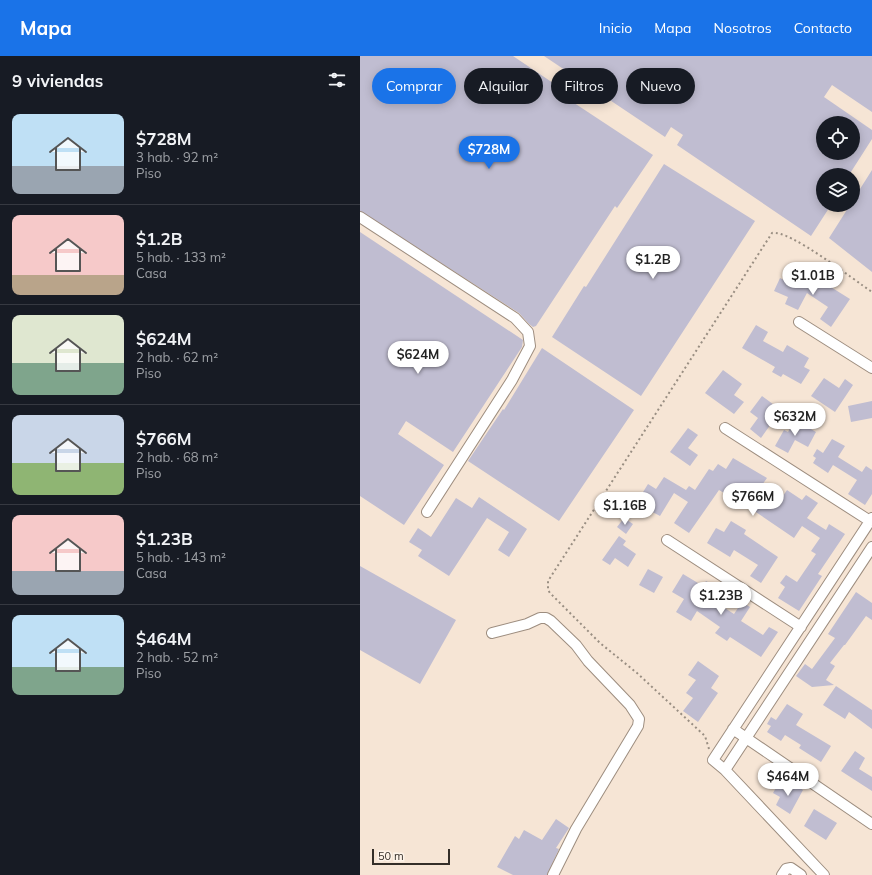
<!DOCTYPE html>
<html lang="es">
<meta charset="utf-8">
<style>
body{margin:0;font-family:Mulish,sans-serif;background:#20242c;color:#f1f3f6;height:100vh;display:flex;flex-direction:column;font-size:15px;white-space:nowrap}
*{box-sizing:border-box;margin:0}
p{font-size:13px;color:#9ea1a6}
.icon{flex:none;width:22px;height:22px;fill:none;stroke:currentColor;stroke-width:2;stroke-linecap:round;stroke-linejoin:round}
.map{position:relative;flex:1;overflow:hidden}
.side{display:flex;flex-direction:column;background:#171b24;width:360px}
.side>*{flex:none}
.top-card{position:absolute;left:12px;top:12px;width:380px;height:36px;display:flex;gap:8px}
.fabs{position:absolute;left:456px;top:60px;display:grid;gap:8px}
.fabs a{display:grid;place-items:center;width:44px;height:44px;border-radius:50%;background:#171b24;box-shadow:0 2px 10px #0003;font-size:20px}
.scale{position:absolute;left:12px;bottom:10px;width:78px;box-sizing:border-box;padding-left:4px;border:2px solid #342e28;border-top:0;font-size:11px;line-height:14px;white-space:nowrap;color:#342e28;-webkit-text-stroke:3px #fef4ea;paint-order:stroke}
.price{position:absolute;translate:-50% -34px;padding:0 9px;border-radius:14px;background:#fff;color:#222;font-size:13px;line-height:26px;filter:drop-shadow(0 1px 2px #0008)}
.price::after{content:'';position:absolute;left:50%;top:24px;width:12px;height:9px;margin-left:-6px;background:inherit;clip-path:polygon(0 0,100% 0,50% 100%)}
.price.active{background:#1a73e8;color:#fff}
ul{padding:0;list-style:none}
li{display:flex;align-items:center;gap:12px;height:100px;padding:0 12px}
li+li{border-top:1px solid #363941}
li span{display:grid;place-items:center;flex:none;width:112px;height:80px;border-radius:8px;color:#555}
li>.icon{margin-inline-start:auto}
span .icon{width:48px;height:48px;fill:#fffc;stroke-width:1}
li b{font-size:17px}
h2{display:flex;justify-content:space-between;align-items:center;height:48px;padding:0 12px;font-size:17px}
.chip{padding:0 14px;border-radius:18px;background:#171b24;box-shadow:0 2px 10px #0003;font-size:14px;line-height:36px}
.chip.active{background:#1a73e8;color:#fff}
header{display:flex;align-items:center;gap:24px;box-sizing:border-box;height:56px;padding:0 20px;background:#1a73e8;color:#fff}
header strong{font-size:19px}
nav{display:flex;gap:22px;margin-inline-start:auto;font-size:14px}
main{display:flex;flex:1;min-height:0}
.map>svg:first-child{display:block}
.building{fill:#c0bdd1;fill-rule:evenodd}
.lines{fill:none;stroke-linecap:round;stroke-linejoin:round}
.minor-casing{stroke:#9d8d7f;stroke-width:12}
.path{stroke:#998e82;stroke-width:2;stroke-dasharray:2 3;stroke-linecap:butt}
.minor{stroke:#fff;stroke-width:10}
</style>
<header>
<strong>Mapa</strong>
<nav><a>Inicio</a><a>Mapa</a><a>Nosotros</a><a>Contacto</a></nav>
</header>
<main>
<section class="side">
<h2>9 viviendas<svg class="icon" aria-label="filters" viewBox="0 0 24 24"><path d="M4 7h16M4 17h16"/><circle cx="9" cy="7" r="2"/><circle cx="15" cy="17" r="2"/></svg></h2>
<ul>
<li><span style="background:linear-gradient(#bfe0f5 65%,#9aa5b1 0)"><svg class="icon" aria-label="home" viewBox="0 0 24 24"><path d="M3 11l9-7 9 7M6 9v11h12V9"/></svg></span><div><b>$728M</b><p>3 hab. · 92 m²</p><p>Piso</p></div></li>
<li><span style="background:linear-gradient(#f6c9c9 75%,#b9a48a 0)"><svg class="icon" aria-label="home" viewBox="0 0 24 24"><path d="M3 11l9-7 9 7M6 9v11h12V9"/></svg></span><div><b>$1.2B</b><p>5 hab. · 133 m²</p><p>Casa</p></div></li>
<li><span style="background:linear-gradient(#dfe7d0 60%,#7fa58c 0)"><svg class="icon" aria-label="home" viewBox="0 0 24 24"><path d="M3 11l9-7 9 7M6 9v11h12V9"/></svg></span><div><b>$624M</b><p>2 hab. · 62 m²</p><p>Piso</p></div></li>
<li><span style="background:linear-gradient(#c9d6e8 60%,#8fb573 0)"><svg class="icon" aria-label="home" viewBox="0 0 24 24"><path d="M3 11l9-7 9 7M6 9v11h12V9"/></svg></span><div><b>$766M</b><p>2 hab. · 68 m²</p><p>Piso</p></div></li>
<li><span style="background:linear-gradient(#f6c9c9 70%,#9aa5b1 0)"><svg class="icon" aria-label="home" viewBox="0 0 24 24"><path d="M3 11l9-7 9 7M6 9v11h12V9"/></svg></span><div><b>$1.23B</b><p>5 hab. · 143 m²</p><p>Casa</p></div></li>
<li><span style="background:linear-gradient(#bfe0f5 65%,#7fa58c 0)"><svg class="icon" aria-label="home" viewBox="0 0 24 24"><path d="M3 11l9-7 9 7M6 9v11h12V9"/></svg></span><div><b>$464M</b><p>2 hab. · 52 m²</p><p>Piso</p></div></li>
</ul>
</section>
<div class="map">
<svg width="512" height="819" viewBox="0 0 512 819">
<rect width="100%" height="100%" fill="#f6e5d5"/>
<!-- building -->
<path class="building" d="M0,0H153L199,31L196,35L293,99L257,152L255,150L176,270L173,271L169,268L159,257L0,155Z
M184,0H512V56L472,29L464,41L512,74V83L489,119H463V149H471L451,180L317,89L323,79L311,71L305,81ZM463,67H493V97H463Z
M304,108L395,165L281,340L192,281L224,230L226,231Z
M512,114V216L469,182L490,149H493V144Z
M0,176L163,284L162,291L93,396L46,365L38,378L84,409L44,469L0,440Z
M437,216L466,228L490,243L471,271L460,263L468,251L447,237L438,254L425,248L428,241L414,235L420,222L431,228Z
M396,269L408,276L403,285L423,296L427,289L449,302L444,311L450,314L441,328L423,318L421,321L412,316L415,311L382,292Z
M182,292L274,354L199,465L108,405L143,353L144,354Z
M363,314L382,328L374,339L384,346L374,358L345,337Z
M464,322L479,332L485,323L493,329L475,356L451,340Z
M402,340L421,354L401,382L390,373L398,362L390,356Z
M512,345V362L491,366L488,350Z
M435,364L456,376L448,391L435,384L428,397L415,390L424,374L428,376Z
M328,372L338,379L328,392L338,399L330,410L310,396Z
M472,383L485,390L478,401L502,416L506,410L512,414V438L505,449L488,438L497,424L473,409L468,417L453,407L456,402L453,400L457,393L463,397Z
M373,402L407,422L397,436L417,449L427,434L442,444L446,439L458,447L447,462L466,474L469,468L485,478L458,518L462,520L439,555L418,542L425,531L420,527L426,519L437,526L456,498L451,495L460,482L442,470L434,482L365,435L364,437L359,434L329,477L314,467L328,446L314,437L300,460L283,451L286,445L280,441L288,428L296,433L304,421L326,434L329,430L335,434L349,413L353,415L358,408L366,413Z
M119,441L167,473L149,501L138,494L149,476L127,462L89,520L58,500L62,494L49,486L58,472L71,481L96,442L112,452Z
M264,462L273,468L266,478L257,471Z
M371,465L386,474L384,478L418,501L401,527L390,520L398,509L374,494L370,501L347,487L356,472L364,476Z
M259,480L266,485L263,489L276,498L268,511L255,502L250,509L242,504Z
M0,510L96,564L60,628L0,594Z
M288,513L303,521L294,537L279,529Z
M323,518L343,530L346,525L353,529L346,540L374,558L382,546L390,551L381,565L403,579L409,571L418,576L401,601L370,581L367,585L355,577L360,571L337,555L331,565L316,556L324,543L312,536Z
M496,536L512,547V564L506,560L485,589H484L470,607L475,610L466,624L474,629L452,631L436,620L445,608L452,613L475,582L468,578Z
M338,605L359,620L351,632L358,637L338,666L323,655L333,642L326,637L336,624L328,619Z
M476,630L512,654V673L489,656L485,663L463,649Z
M427,648L443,658L436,669L471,690L461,706L439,692L441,689L425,679L421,685L407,676L411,670L407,668L411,661L416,664Z
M495,695L505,702L499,713L512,721V735L481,715Z
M431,727L443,734L430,758L416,749L420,741L413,737L417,730L426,735Z
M454,753L477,767L466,784L444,770Z
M196,763L209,772L196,792L199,793L187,819H153L137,811L155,780L159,783L164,774L182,784Z"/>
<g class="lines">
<!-- minor casing -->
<g class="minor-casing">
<path id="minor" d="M0,161L155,262L168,276L170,290L152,324L67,456
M439,266L512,312
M365,372L510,465
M307,484L441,571
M132,577L167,568L180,562H186L191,565L216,589L228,605L270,649L279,663L278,670L216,773L193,819
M373,673L512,768
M365,714L512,491
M422,819L426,813L431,812L441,819
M464,819L365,714L353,704L512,462"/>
</g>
<!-- path -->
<path class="path" d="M349,693L345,680L277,617L240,587L190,537L188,534V525L412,177C429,173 494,224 512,236"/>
<!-- minor -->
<use href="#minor" class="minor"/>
</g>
</svg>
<div class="fabs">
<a><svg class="icon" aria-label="locate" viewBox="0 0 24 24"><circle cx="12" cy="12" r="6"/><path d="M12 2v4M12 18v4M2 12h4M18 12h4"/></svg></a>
<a><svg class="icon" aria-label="layers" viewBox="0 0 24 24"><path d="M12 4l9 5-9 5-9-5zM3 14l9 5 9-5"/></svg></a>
</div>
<div class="scale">50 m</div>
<b class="price active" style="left:129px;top:114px">$728M</b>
<b class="price" style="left:293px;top:224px">$1.2B</b>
<b class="price" style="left:453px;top:240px">$1.01B</b>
<b class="price" style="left:58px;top:319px">$624M</b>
<b class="price" style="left:435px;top:381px">$632M</b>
<b class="price" style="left:393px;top:461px">$766M</b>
<b class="price" style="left:265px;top:470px">$1.16B</b>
<b class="price" style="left:361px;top:560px">$1.23B</b>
<b class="price" style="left:428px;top:741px">$464M</b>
<div class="top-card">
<a class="chip active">Comprar</a>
<a class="chip">Alquilar</a>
<a class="chip">Filtros</a>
<a class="chip">Nuevo</a>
</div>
</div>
</main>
